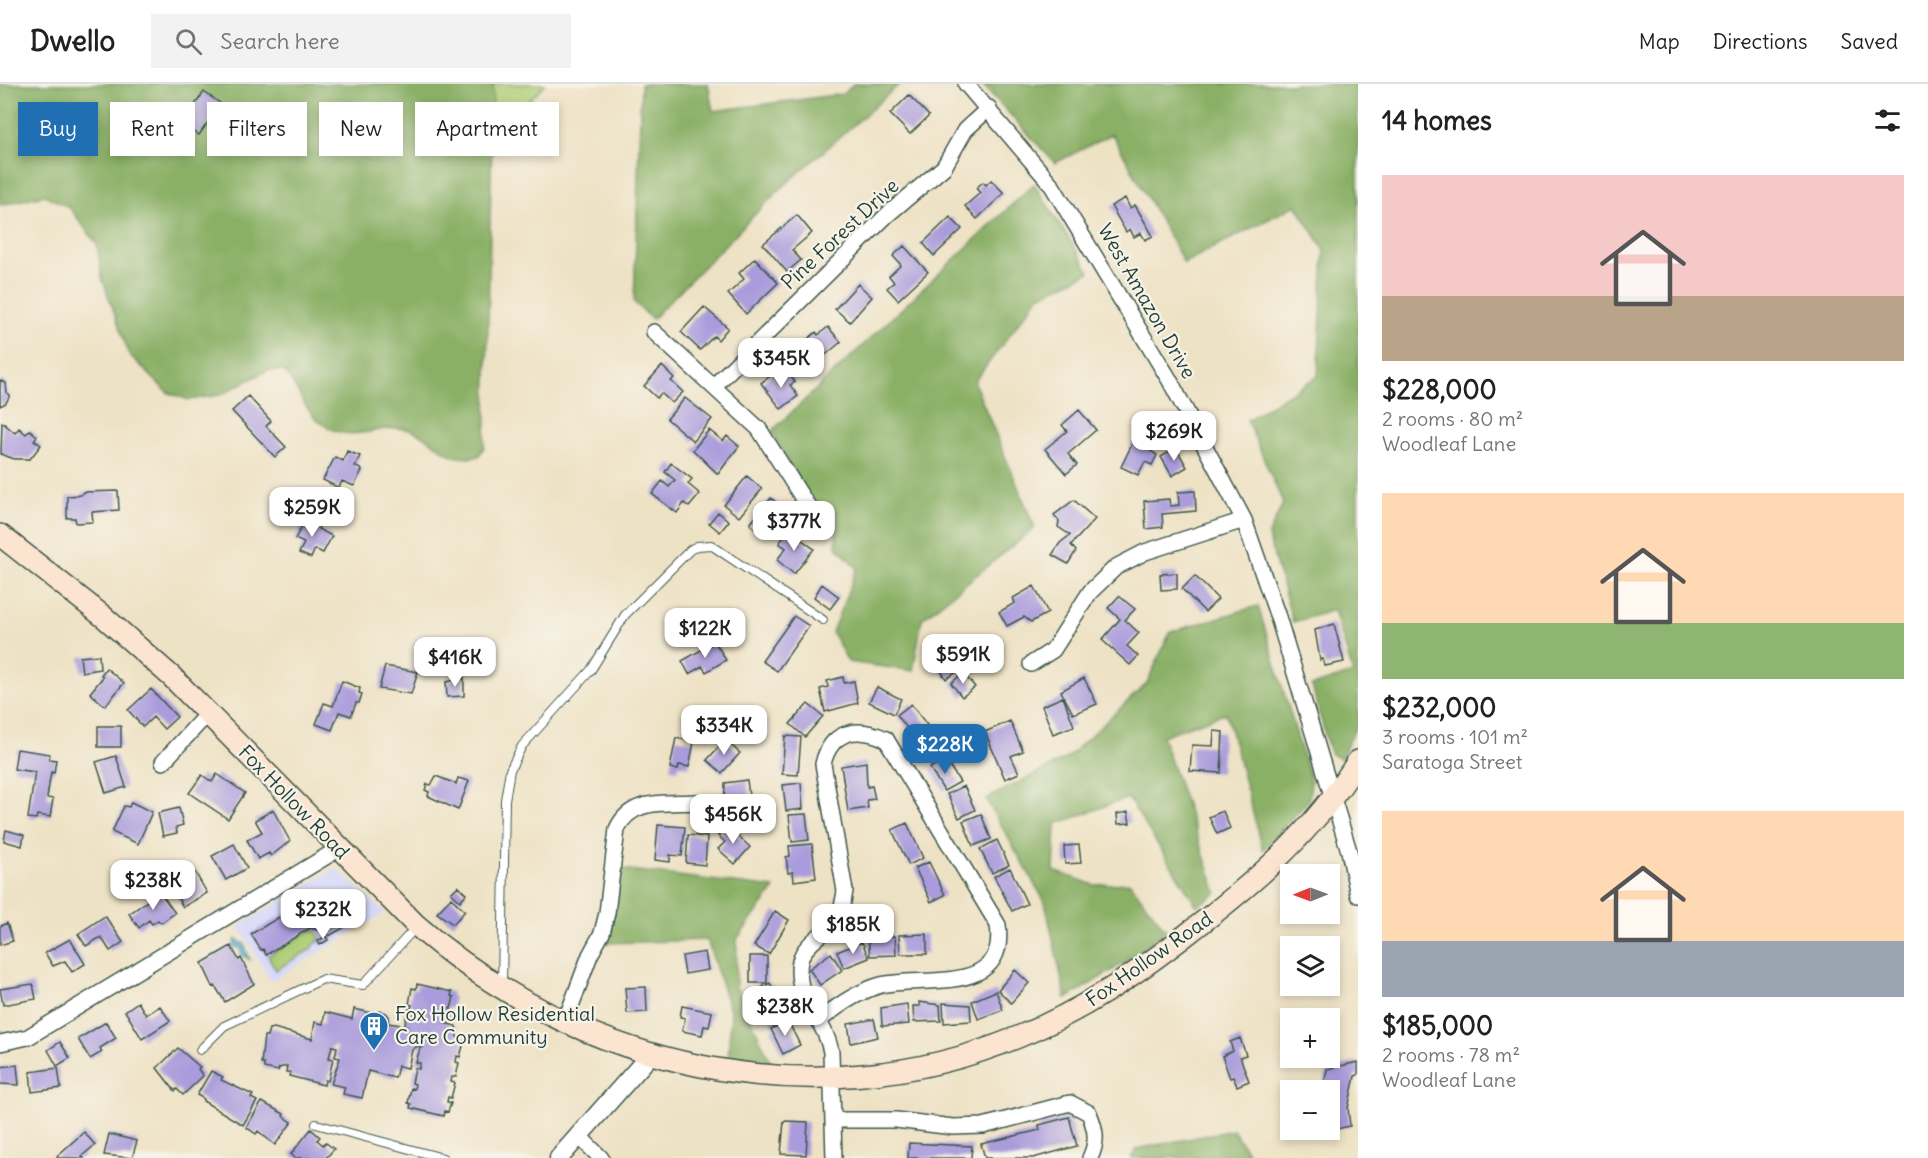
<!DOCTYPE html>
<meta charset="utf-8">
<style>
body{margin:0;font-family:Delius,sans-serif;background:#f2f2f2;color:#202124;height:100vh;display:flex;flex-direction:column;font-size:22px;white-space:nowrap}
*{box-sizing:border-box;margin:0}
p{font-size:20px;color:#757577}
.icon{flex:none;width:33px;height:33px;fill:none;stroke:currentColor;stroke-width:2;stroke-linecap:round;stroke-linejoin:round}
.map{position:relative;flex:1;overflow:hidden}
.panel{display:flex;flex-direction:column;background:#fff;width:570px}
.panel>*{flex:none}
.guide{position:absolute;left:18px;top:18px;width:570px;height:54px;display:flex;gap:12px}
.needle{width:39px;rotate:269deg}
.tools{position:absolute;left:1280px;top:780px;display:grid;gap:12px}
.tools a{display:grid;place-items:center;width:60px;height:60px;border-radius:0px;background:#fff;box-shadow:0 3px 9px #0003;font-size:30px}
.price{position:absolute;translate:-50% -51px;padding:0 14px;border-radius:12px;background:#fff;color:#222;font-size:20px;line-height:39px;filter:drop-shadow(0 2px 3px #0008)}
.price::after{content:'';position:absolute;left:50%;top:36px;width:18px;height:14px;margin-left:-9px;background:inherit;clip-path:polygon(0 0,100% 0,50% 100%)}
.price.current{background:#1f6fb2;color:#fff}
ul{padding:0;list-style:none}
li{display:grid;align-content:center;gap:12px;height:318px;padding:0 24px}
li span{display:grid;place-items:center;height:186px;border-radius:0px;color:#555}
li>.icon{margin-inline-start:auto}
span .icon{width:108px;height:108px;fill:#fffc;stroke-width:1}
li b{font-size:26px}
h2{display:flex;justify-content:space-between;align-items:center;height:72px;padding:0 24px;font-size:26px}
.tag{padding:0 21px;border-radius:0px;background:#fff;box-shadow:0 3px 9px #0003;font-size:21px;line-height:54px}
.tag.current{background:#1f6fb2;color:#fff}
header{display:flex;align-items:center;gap:36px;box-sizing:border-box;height:84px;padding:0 30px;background:#fff;border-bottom:2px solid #e0e0e0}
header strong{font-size:28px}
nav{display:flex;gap:33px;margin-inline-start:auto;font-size:21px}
.search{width:420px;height:54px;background:#f2f2f2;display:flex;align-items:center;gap:15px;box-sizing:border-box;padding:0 21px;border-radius:0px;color:#757577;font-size:22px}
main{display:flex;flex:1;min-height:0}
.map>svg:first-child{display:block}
.built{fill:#d6d8f9}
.green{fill:#aecd74;stroke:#668554;stroke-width:1.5}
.forest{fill:#8ab066;stroke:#54764d;stroke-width:1.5}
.water{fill:#43a9c3;stroke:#31737c;stroke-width:1.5}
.building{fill:#aa9cdc}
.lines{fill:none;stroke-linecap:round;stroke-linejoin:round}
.service-casing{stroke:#3e564a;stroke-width:10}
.minor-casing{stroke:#3e564a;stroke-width:18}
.tertiary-casing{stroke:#3e564a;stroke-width:21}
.secondary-casing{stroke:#3e564a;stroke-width:24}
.service{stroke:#fff;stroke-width:8}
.minor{stroke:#fff;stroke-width:15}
.tertiary{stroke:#fff;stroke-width:18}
.secondary{stroke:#fce5d0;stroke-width:21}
.labels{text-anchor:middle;stroke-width:4.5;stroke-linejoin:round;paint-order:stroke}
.street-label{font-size:20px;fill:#1f3d34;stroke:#f7f3e8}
.poi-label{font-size:20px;fill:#1f3d34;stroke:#f7f3e8;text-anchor:start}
</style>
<header>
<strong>Dwello</strong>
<div class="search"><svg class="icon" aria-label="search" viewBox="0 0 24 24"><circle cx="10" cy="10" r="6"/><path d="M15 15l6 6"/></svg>Search here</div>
<nav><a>Map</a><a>Directions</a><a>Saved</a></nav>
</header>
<main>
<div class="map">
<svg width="1358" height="1074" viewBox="0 0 1358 1074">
<rect width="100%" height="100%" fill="#f7f3e8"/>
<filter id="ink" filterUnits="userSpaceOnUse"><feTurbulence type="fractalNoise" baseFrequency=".0167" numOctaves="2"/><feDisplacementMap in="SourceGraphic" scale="12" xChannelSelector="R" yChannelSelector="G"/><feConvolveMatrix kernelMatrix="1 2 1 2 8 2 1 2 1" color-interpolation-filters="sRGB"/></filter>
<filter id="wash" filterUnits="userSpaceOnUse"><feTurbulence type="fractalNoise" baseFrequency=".008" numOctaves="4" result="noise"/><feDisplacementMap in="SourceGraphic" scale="24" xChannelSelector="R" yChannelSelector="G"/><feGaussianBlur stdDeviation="1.35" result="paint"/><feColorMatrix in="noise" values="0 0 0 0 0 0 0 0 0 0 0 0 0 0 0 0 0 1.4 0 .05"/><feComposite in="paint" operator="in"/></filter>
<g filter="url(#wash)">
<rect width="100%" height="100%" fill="#eee2c5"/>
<!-- built -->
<path class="built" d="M336,784L385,829L271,897L238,842Z"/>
<!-- green -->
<path class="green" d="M388,0H545L473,75Z
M311,846L317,848L320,854L311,865L276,886L268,872Z"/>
<!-- forest -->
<path class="forest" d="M0,0H493L486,338L484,363L479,372C444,381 439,355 410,346C379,338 352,363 321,339C305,328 298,303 284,287L268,286L220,311L189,316L167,308L129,270L102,194L97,160L69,123L44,111L0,121Z
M641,0H708L713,27L843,10L854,0H900L777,108L652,235L634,218Z
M982,0H1358V638L1341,675L1330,669L1312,602L1353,589L1334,526L1293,538L1268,452L1283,419L1247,336L1318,292L1324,165L1296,121L1184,179L1112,50L1055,79Z
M1034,100L1090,188L1039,212L974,298L1035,444L922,535L913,587L848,578L832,548L857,484L836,462L837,430L813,418L793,387L772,347Z
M1258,522L1311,698L1309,716L1263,766L1226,629L1162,652L1217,809L1197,822L1128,714L1056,740L1054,787L1094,801L1130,799L1166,846L1127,877L1066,915L1045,818L986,715L1067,674L1147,599L1170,548Z
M622,785L775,804L737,855L736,903L771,979L728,976L731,929L707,856L608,859Z
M1233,1046L1251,1074H1131L1137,1065Z"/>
<!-- water -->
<path class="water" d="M236,855L244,860L250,876L242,871L239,864L233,863Z"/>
<g id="blocks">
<!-- building -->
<path class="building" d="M204,8L221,20L199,51L182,39Z
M909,11L929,32L910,50L890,30Z
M179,57L189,63L185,70L175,64Z
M991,96L1004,109L977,135L965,122L980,109L976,104L983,98L986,101Z
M1125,114L1130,124L1135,121L1153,152L1145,156L1141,149L1134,153L1130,145L1126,148L1111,122Z
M797,131L812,149L792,166L801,176L787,188L763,160Z
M950,133L962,145L934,172L923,159Z
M904,162L928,188L898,216L887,204L894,198L889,192L901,181L893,172Z
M755,174L778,199L746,230L728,210L744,195L739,189Z
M858,200L872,213L850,238L835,225Z
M704,223L728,244L718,256L714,252L700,266L681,248Z
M828,243L841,258L811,283L796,265L816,248L818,251Z
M662,282L674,294L671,297L683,308L672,319L661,309L657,314L644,302Z
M786,286L795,298L790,301L798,312L781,325L761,299L773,290L776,294Z
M0,296L6,299L7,309L10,311L6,319L0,322Z
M248,312L271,337L266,342L286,363L275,373L232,327Z
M685,314L712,335L693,357L667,335Z
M1079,326L1096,346L1068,370L1077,381L1066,390L1045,365L1067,347L1062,341Z
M2,338L15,349L19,344L26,350L30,346L37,352L34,356L41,361L30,375H14L1,370Z
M709,346L723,357L727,352L739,362L718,390L693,366Z
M1134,356L1157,371L1152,381L1145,378L1138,391L1121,383Z
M1176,364L1187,383L1172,392L1161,373Z
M347,367L360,372L355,382L362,386L354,402L342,397L339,404L323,396L335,373L343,377Z
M671,379L692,395L688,400L700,410L689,423L684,419L677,429L652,410L662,397L669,403L675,396L665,388Z
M747,392L762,405L739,433L724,421Z
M118,407L119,426L92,428L93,438L76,439L75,434H67V412L81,411L83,408Z
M1195,407L1196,427L1162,430L1163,443L1146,445L1144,417L1169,415L1170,422L1179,421L1178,408Z
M771,414L786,427L764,452L750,440Z
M1074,416L1095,435L1071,461L1076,467L1068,480L1052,471L1060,459L1070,451L1058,443L1059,437L1054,431Z
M718,428L729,437L720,448L709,439Z
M307,433L320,440L318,445L332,452L323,469L315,465L311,474L299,469L304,459L295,455Z
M789,446L814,465L794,490L777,476L786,464L779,459Z
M1177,489V505L1161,506L1160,490Z
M1195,492L1218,515L1205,528L1182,505Z
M822,500L839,513L830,525L814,513Z
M1034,502L1048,529L1031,538L1024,533L1007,542L999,528L1015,519L1013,514Z
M1119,512L1135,525L1125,536L1139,549L1127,562L1138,572L1130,581L1102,556L1120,535L1108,524Z
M794,532L809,542L777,587L762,577Z
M1334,540L1344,578L1325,582L1323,575L1320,576L1315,546Z
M964,557L976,576L946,595L937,581L944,576L941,572Z
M715,558L726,576L706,588L702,582L689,590L682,577Z
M447,565H462L463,582H447Z
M99,571L100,585L82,588L80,573Z
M385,582L418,588L411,610L379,605Z
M106,584L124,599L105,622L90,609L103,593L101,591Z
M963,589L975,603L962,613L951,599Z
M843,593L844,599L854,597L858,619L825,628L820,605L828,603L827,597Z
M464,594V612L447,613L446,598Z
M1084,594L1097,620L1073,630L1061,607Z
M342,597L360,604L359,609L362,610L359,619H356L351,632L339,628L332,646L316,640L324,619L333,622Z
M877,603L901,615L894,630L869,618Z
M151,605L177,633L164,645L153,633L143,643L128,626Z
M1063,613L1074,642L1053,650L1042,622Z
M808,620L823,632L805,653L790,640Z
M911,620L927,641L913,652L897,631Z
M1010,637L1023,667L1011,672L1019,689L1005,695L985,648Z
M98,642H121V663H98Z
M933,647L942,672L926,679L916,653Z
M1214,647L1223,648L1221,689L1190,687L1192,661L1213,662Z
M785,652L801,653L798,691L782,690Z
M676,654L694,658L689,683L679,681L678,686L670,684Z
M725,656L740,669L722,689L707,676Z
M17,665L50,670L49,675L56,676L54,689L51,688L47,714L53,715L50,733L37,731L36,735L28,734L35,688L14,685Z
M116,672L126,703L106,709L96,678Z
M945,675L960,698L944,707L930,684Z
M866,678L867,703L872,702L875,715L867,716L868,724L848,727L841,682Z
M217,690L245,709L228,735L189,709L202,691L212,698Z
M436,692L456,700L458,694L469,697L458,726L428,712L429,708L425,706L427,700L431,701Z
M747,696L750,720L724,723L725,699Z
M801,699L803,725L786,727L783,701Z
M964,702L975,726L959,734L947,710Z
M131,718L152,728L138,760L112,748L124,722L129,723Z
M179,724L183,741L176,743L177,749L163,752L158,729Z
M273,726L290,757L271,772L269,769L258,775L247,756L262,748L255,736Z
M1223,727L1230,744L1217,750L1209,733Z
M1128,728L1130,739L1118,740L1117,730Z
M806,730L809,756L792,758L789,731Z
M981,730L991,755L973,762L963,737Z
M907,739L923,774L909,781L892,746Z
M658,741L685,743L682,772L670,771V778L655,776Z
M727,742L750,763L735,780L718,765L725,758L718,752Z
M6,746L24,751L22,762L4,757Z
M688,751L707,753L705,781L686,779Z
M997,756L1009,781L992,789L980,765Z
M234,760L247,784L226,796L212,772Z
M812,760L816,794L794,797L793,788L788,789L786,773L790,772L789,762Z
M1079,761L1081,779L1065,780L1064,762Z
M929,778L945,811L931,818L915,784Z
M1010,784L1027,820L1012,827L994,792Z
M195,788L207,809L183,823L171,803Z
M458,802L466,810L460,817L451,809Z
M323,807L328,811L345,843L329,852L326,848L310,844L266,871L263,865L261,866L251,850Z
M160,808L175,829L161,839L158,836L152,840L149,836L139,844L129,830Z
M451,814L465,827L453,840L437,829Z
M775,827L789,836L769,870L754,862Z
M105,832L123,858L110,867L101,853L86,862L78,850Z
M7,839L13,857L0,861V842Z
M927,850V870H900L899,851Z
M326,852L328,856L320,861L318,857Z
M895,852L896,871L870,872L868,854Z
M70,855L85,880L72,888L65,877L53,882L45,869Z
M862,858L869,874L844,884L837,868Z
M231,862L239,876L241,874L254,900L225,918L215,902L213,903L202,879Z
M705,868L708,886L685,890L682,872Z
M831,869L842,886L820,901L809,885Z
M750,872H767V899H750Z
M1015,886L1029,899L1011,919L998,906Z
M770,899L788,934L773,942L755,907Z
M33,900L36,915L3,921L0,905Z
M417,900L452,908L451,912L454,913L451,925L447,924L446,928L450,929L448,938L444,939L456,942L457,953L464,958L460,973L457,972L456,978L459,979L456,993H452L451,998L455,999L451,1014L448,1013L447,1018L451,1019L448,1028L445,1027L444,1032L410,1024L411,1020L408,1019L411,1004L414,1005L415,1000L412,999L415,984L419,985L420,979H416L420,964L424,963L418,962L412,966L408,984L398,982L395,994L368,987L362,1014L343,1010L345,1003L331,1000L340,974L335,973L337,963L332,962L329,974L333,975L328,997L325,996L324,1001L289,992L290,988H286L287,982L279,984L278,987L264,984V980H261L264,952H267L269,945L274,944L312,955L315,938L323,940L325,928L352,935L354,925L376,930L380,927L386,929L389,933L388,939L408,942L405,940L408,924L411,925L412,921L409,920L412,904L416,905Z
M646,903L647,928L627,929L625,904Z
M996,907L1003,926L978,935L972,917Z
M138,918L146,931L160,922L170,937L142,955L125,927Z
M919,918L940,921L941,937L914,938L913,922H920Z
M943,919L970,921L971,937L944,939Z
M907,920L909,940L882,942L881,924Z
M682,922L712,928L709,943L704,942L702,951L682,947L685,934L680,933Z
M874,935L878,953L851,959L848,940Z
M788,937L800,961L783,970L771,945Z
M106,938L116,954L100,964L102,968L90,975L78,955Z
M1240,954L1246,971L1240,973L1249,997L1237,1002L1233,993L1230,994L1222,972L1233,967L1230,958Z
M60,958L70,974L57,982L48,966Z
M178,964L200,983L198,985L203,992L183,1011L177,1005L175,1007L157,984Z
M1358,978V991L1355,992L1348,1024L1350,1042L1332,1046L1329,1033V1006H1323L1327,985Z
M17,981L19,1001L0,1000V983Z
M58,984L61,1004L32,1008L30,988Z
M211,987L223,993L221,996L253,1011L251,1014L257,1017L243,1041L203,1017L204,1015L197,1011Z
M262,1018L284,1030L283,1032L292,1038L275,1061L258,1047L256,1050L246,1043Z
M1069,1033L1077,1062L1033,1074H985L981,1060L1040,1046L1039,1041Z
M784,1037L808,1038L806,1071L781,1070Z
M311,1045L320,1053L317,1056L323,1061L325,1058L334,1065L326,1074H295L291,1070Z
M84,1048L95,1061L82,1072L84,1074H58L57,1072Z
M109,1050L137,1057L132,1074L104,1071Z
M909,1059L972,1062L971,1074H908Z"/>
</g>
</g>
<g filter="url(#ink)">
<use href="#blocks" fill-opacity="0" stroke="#3e564a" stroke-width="1.5"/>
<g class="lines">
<!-- service casing -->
<g class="service-casing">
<path id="service" d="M502,901L505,716L510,686L522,662L591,586L625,531L690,466L697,462L711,461L823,536
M200,966L224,942L323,895L363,901L416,843
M316,1040L443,1074"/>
</g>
<!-- minor casing -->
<g class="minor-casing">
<path id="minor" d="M966,0L1051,100L1169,295L1244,436L1278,533L1349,767L1358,811
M654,248L759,345L807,421L822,434
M714,302L887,131L944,83L965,46L989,24
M1031,580L1053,566L1090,508L1116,483L1145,468L1244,436
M163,678L208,629
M820,936C837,922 859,907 881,901C922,891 1008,913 998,841L886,655C857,642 831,646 823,680L845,807C843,818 842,829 835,837C816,859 794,862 800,897C803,919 826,940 831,968L834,1074
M565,938L590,871L602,849L607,829L617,745C631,714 664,720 695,718
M0,959L28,953L56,936L340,764
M833,1036H896L953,1043L983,1042L1070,1019L1089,1029C1096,1046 1098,1057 1090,1074
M579,1052L601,1074"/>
</g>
<!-- tertiary casing -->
<g class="tertiary-casing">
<path id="tertiary" d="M559,1074L651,970"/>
</g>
<!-- secondary casing -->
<g class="secondary-casing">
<path id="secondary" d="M0,451L104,533L172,593L415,840C577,983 814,1038 1018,953C1080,928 1133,892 1186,851C1254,799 1311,751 1358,677"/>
</g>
<!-- service -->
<use href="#service" class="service"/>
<!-- minor -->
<use href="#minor" class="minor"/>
<!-- tertiary -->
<use href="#tertiary" class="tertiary"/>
<!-- secondary -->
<use href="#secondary" class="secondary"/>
</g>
</g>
<!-- icons -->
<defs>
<g id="building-pin" transform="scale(1.5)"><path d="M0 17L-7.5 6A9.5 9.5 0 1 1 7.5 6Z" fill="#1f6fb2" stroke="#f7f3e8"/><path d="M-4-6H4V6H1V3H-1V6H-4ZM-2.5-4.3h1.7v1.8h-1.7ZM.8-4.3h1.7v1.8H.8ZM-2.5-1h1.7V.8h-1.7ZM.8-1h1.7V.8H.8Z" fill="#fff"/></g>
</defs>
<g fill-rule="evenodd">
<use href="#building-pin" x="374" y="942"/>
</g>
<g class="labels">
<!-- street labels -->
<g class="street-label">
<text transform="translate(840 150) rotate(-43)" y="7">Pine Forest Drive</text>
<text transform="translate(1147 217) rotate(60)" y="7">West Amazon Drive</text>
<text transform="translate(294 718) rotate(46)" y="7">Fox Hollow Road</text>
<text transform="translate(1149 875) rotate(-35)" y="7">Fox Hollow Road</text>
</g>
<!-- poi labels -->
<g class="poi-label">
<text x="395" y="937">Fox Hollow Residential<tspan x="395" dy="23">Care Community</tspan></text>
</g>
</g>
</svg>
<div class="tools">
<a><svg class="needle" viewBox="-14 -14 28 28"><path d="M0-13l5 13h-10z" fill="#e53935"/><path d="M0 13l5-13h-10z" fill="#757577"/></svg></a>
<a><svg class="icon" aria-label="layers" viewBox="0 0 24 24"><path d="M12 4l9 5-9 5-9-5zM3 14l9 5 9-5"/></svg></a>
<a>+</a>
<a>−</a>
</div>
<b class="price" style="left:781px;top:305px">$345K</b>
<b class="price" style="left:1174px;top:378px">$269K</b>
<b class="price" style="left:312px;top:454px">$259K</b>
<b class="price" style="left:794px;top:468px">$377K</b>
<b class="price" style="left:705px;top:575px">$122K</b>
<b class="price" style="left:963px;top:601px">$591K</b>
<b class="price" style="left:455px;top:604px">$416K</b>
<b class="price" style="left:724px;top:672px">$334K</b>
<b class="price current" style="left:945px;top:691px">$228K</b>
<b class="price" style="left:733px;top:761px">$456K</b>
<b class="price" style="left:153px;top:827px">$238K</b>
<b class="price" style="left:323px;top:856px">$232K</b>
<b class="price" style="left:853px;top:871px">$185K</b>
<b class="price" style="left:785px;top:953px">$238K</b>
<div class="guide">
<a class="tag current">Buy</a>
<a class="tag">Rent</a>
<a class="tag">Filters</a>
<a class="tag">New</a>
<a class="tag">Apartment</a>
</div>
</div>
<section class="panel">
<h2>14 homes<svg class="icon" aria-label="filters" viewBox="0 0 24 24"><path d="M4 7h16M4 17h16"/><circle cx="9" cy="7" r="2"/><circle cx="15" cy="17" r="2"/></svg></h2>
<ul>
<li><span style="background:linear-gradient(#f6c9c9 65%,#b9a48a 0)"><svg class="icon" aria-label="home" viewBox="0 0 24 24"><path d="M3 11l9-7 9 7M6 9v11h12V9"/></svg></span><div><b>$228,000</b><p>2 rooms · 80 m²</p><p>Woodleaf Lane</p></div></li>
<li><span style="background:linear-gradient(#ffd9b3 70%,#8fb573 0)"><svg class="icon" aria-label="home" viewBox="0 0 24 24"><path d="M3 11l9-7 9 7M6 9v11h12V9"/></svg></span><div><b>$232,000</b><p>3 rooms · 101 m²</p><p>Saratoga Street</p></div></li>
<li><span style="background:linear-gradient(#ffd9b3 70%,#9aa5b1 0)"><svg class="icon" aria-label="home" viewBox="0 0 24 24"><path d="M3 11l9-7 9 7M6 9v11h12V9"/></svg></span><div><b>$185,000</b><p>2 rooms · 78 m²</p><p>Woodleaf Lane</p></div></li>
</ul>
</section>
</main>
